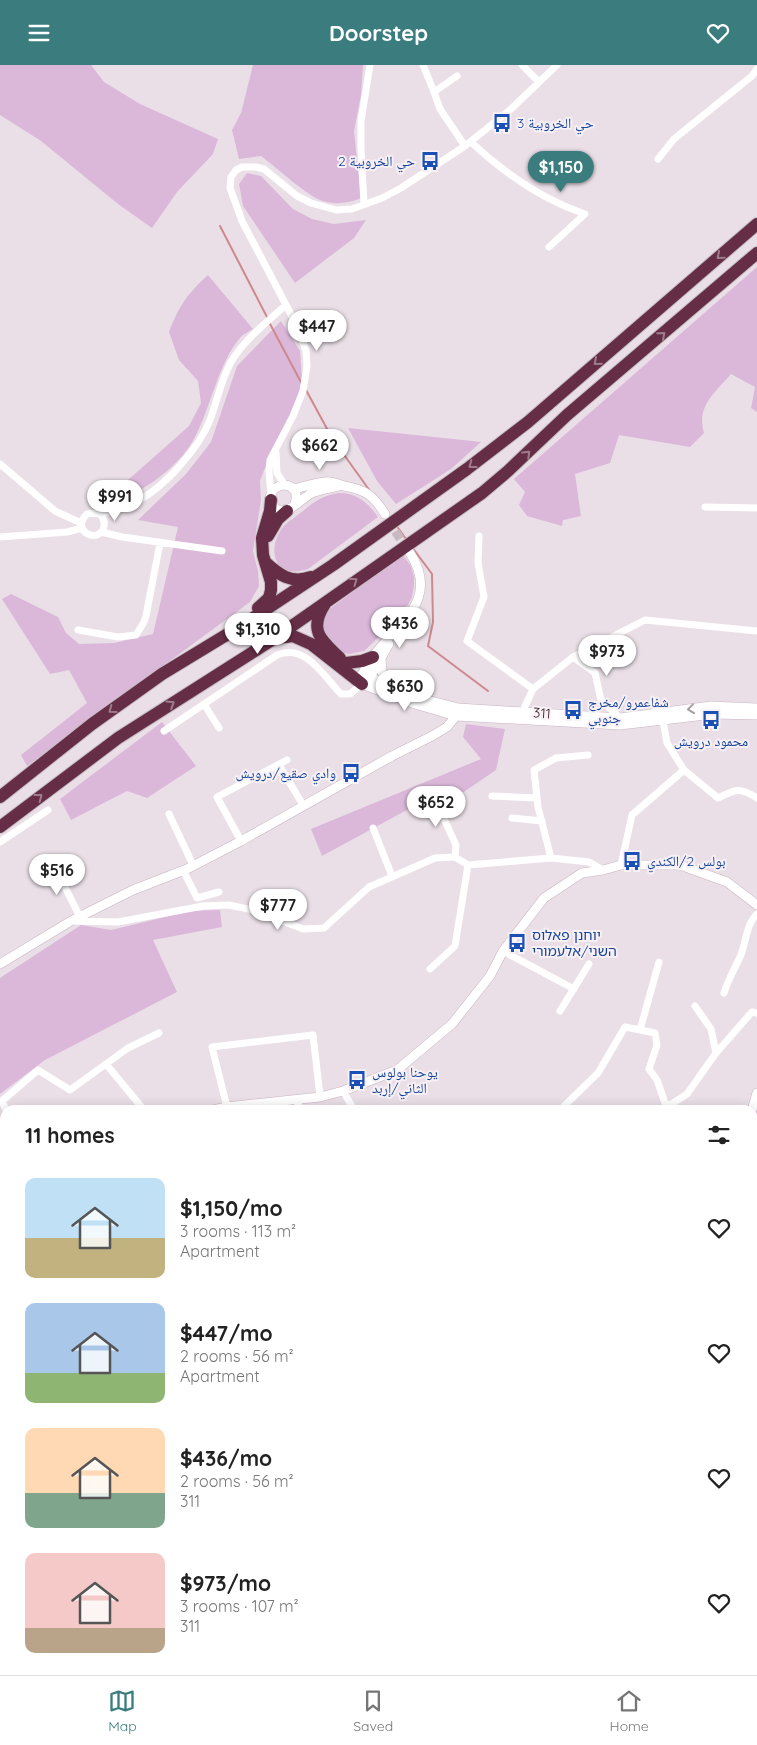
<!DOCTYPE html>
<meta charset="utf-8">
<style>
body{margin:0;font-family:Quicksand,"Noto Naskh Arabic","Noto Sans Hebrew",sans-serif;background:#f2f2f2;color:#222;height:100vh;display:flex;flex-direction:column;font-size:19px;white-space:nowrap}
*{box-sizing:border-box;margin:0}
p{font-size:16px;color:#767676}
.icon{flex:none;width:28px;height:28px;fill:none;stroke:currentColor;stroke-width:2;stroke-linecap:round;stroke-linejoin:round}
.map{position:relative;flex:1;overflow:hidden}
.panel{position:absolute;left:0px;top:1040px;width:758px;height:570px;display:flex;flex-direction:column;background:#fff;border-radius:15px 15px 0 0;box-shadow:0 2px 12px #0003}
.panel>*{flex:none}
.price{position:absolute;translate:-50% -42px;padding:0 11px;border-radius:18px;background:#fff;color:#222;font-size:16px;line-height:32px;filter:drop-shadow(0 1px 2px #0008)}
.price::after{content:'';position:absolute;left:50%;top:30px;width:15px;height:11px;margin-left:-8px;background:inherit;clip-path:polygon(0 0,100% 0,50% 100%)}
.price.current{background:#3b7d7e;color:#fff}
ul{padding:0;list-style:none}
li{display:flex;align-items:center;gap:15px;height:125px;padding:0 25px}
li span{display:grid;place-items:center;flex:none;width:140px;height:100px;border-radius:10px;color:#555}
li>.icon{margin-inline-start:auto}
span .icon{width:60px;height:60px;fill:#fffc;stroke-width:1}
li b{font-size:21px}
h2{display:flex;justify-content:space-between;align-items:center;height:60px;padding:0 25px;font-size:21px}
header{display:flex;justify-content:space-between;align-items:center;height:65px;padding:0 25px;background:#3b7d7e;color:#fff;font-size:22px;font-weight:700}
.tab-bar{display:flex;justify-content:space-around;align-items:center;height:70px;border-top:1px solid #e0e0e0;background:#fff;font-size:14px;color:#767676}
.tab-bar a{display:grid;justify-items:center;gap:2px}
.tab-bar .current{color:#3b7d7e}
.map>svg:first-child{display:block}
.green{fill:#dbb8da}
.lines{fill:none;stroke-linecap:round;stroke-linejoin:round}
.stream{stroke:#ce888e;stroke-width:2}
.secondary-tunnel{stroke:#c7b9c2;stroke-width:9;stroke-dasharray:9 4.5;stroke-linecap:butt}
.secondary-casing{stroke:#c9b3c1;stroke-width:10}
.highway-casing{stroke:#c4bcc0;stroke-width:14}
.street{stroke:#fff;stroke-width:7}
.secondary{stroke:#fff;stroke-width:9}
.highway{stroke:#652e46;stroke-width:12}
.oneway{stroke:#9f7c8c}
.oneway2{stroke:#a69ba0}
.labels{text-anchor:middle;stroke-width:4;stroke-linejoin:round;paint-order:stroke}
.transit-label{font-size:14px;fill:#164399;stroke:#f7f0f5;text-anchor:start}
.street-label{font-size:14px;fill:#3a212d;stroke:#f7f0f5}
</style>
<header><svg class="icon" aria-label="menu" viewBox="0 0 24 24"><path d="M4 6h16M4 12h16M4 18h16"/></svg>Doorstep<svg class="icon" aria-label="heart" viewBox="0 0 24 24"><path d="M12 20l-8-8c-3-5 5-10 8-4 3-6 11-1 8 4z"/></svg></header>
<div class="map">
<svg width="757" height="1610" viewBox="0 0 757 1610">
<rect width="100%" height="100%" fill="#eadfe7"/>
<!-- green -->
<path class="green" d="M0,0H91L104,17L140,39L218,74L213,89L177,127L152,163L118,139L41,76L0,50Z
M253,0H363L361,30L354,66L361,133C350,138 335,140 323,136C309,133 275,101 261,91L239,94L232,65L241,48Z
M247,108L261,111L293,144L312,154L334,159L366,155L354,173L295,218L243,141L239,119Z
M757,202V347L751,343L755,322L731,309C715,328 696,341 704,368L690,382L619,370L610,398L575,409L581,451L563,455L562,461L527,451L519,440L525,427L514,414Z
M208,210L253,264C249,267 243,269 240,273C220,295 210,343 196,370C177,408 137,428 102,445L119,423L189,361L201,338L198,316L179,295L169,267C179,241 187,229 208,210Z
M281,256L300,286L302,313L296,343L269,392L260,416L261,435L253,486L258,506L259,521L250,537L27,701L21,690L87,638L69,605L50,609L2,534L11,529L58,552L66,568L79,579L114,578L153,569L178,462L138,455L186,409L211,377L237,301Z
M348,363L463,375L481,377L451,404L396,439L377,416Z
M339,428C358,428 368,438 378,452L308,504C276,515 265,486 283,462C287,457 291,455 295,452C312,440 316,432 339,428Z
M403,490L411,501L414,512V521L412,532L408,540L379,572L364,586L349,589L341,587L325,573L322,553L327,546Z
M162,657L196,701L147,733L127,726L71,755L60,734Z
M466,659L505,664L496,705L449,737L440,727L322,791L311,764L481,694L463,672Z
M220,845L222,862L153,875L177,927L45,995L0,1029V913L81,860L111,865L190,846Z
M5,1262V1333L0,1336V1265Z
M757,1580V1610H742L744,1605H752L753,1588Z
M544,1605H581L579,1610H542Z"/>
<g class="lines">
<!-- stream -->
<path class="stream" d="M220,161L267,252
M269,257L302,319
M306,325L332,373L370,426
M396,460L406,474
M412,482L432,509L433,557L428,581L488,626"/>
<!-- secondary-tunnel -->
<path class="secondary-tunnel" d="M388,455L408,486"/>
<!-- secondary casing -->
<g class="secondary-casing">
<path id="secondary" d="M293,424C304,422 314,418 325,417C332,416 337,419 344,421C366,425 373,430 385,449
M295,439C304,410 260,418 273,440C283,457 301,433 312,428C321,424 333,423 342,420
M381,594L382,607L388,619
M362,609L420,633L458,643L620,653L711,641L757,643
M362,613C362,607 367,602 370,596C394,559 442,538 410,488
M365,616L370,612L389,579
M362,619L415,639L456,651L620,660L714,649L757,650
M0,899L71,856L133,825L187,804L241,776L392,691L432,671L447,662L456,651L458,643
M213,1045L227,1042L320,1032L343,1026L397,1005L452,959L490,911L503,886L544,833L582,808L603,805L621,800H680L727,817L757,840
M752,1045L757,1028
M752,1269L757,1273
M752,1279L757,1283
M752,1294L757,1288
M752,1306L757,1301
M331,1605L334,1610
M360,1610L377,1605
M495,1610L499,1605
M505,1610L509,1605"/>
</g>
<!-- highway casing -->
<g class="highway-casing">
<path id="highway" d="M268,471L278,454L287,446
M265,497C279,510 291,519 311,512
M325,539C308,565 321,575 340,593
M258,543L269,533L271,525V517L263,490L262,473L270,446L271,435
M277,573L293,571L311,579L362,619
M346,598L362,596L373,592
M0,732L92,659L162,609L241,561L333,500L467,404L528,357L757,159
M0,762L118,673L272,575L482,428L508,406L567,350L757,188"/>
</g>
<!-- street -->
<path class="street" d="M423,0L434,27
M522,0L539,17
M457,11L434,27L440,44L465,81
M471,77C504,108 543,135 585,149L549,182
M658,94L674,74L752,11L757,4
M364,139L361,84V56L370,0
M276,387L277,408L284,419
M0,399L55,446L81,458
M271,429L269,407L270,395L293,351L303,326L307,301L306,286L295,257L242,156L230,123L231,112L236,105L242,102H256L264,104L297,131L311,138L336,145L352,144L382,133L401,123L465,81L510,45L557,0
M705,442L757,443
M100,449C103,453 105,456 104,461C101,480 69,467 87,449C93,447 96,449 101,449C107,448 131,439 137,436C164,423 199,383 210,355C217,336 221,315 231,297C244,275 267,257 286,240
M101,467L122,472L222,486
M479,471L478,498L484,532L467,576L533,624
M0,472L67,467L82,463
M78,565L118,572L136,570L144,557L146,551L160,478
M573,592L595,608L601,635L620,653
M204,639L219,663
M521,650L533,624L573,592L645,555L757,566
M164,666L277,590C306,578 324,612 341,629H350L362,619
M279,700L303,740
M684,705L718,733C736,724 740,722 757,733
M492,731L537,733
M434,732L456,780L455,792
M169,749L193,800
M512,753L542,756
M373,763L392,811
M241,776L217,732L287,695
M0,777L48,745
M551,793L538,742L534,705L556,693L588,690
M54,800L80,852
M621,800L632,750L684,705L667,678L663,656
M183,805L197,833L219,827
M71,856L118,857L203,841L229,840L257,846L303,864L324,863L369,822L435,793L455,792L468,800
M503,886L574,924
M430,904L455,881L468,800L551,793L589,797L603,805
M724,928C728,915 734,905 740,892C746,879 746,859 757,849
M695,941L711,964L716,988
M560,946L589,899
M640,965L655,968L657,980L649,1004L657,1015L665,1038L670,1040L687,1029L716,988L752,947L757,948
M106,999L144,1045
M343,1026L354,1045
M2,1036L38,1005L70,1025L128,983L159,968
M0,1037L2,1036L6,1045
M227,1042L212,982L313,970L320,1031
M41,1045H44
M297,1045L299,1034
M560,1045L598,1008L625,962L640,965L659,897
M0,1245L5,1249
M0,1326L5,1332
M0,1341L5,1338
M0,1426L5,1433
M757,1440L754,1444L757,1447
M101,1605L105,1610
M206,1605L209,1610"/>
<!-- secondary -->
<use href="#secondary" class="secondary"/>
<!-- highway -->
<use href="#highway" class="highway"/>
</g>
<!-- one-way arrows -->
<defs><path id="oneway-chevron" d="M-2-3.5L2.5 0L-2 3.5" fill="none" stroke-width="1.6" stroke-linecap="round" stroke-linejoin="round" transform="scale(1.25)"/></defs>
<g class="oneway">
<use href="#oneway-chevron" transform="translate(720 191) rotate(139)"/>
<use href="#oneway-chevron" transform="translate(662 270) rotate(-41)"/>
<use href="#oneway-chevron" transform="translate(597 297) rotate(139)"/>
<use href="#oneway-chevron" transform="translate(527 389) rotate(-44)"/>
<use href="#oneway-chevron" transform="translate(472 400) rotate(143)"/>
<use href="#oneway-chevron" transform="translate(354 516) rotate(-35)"/>
<use href="#oneway-chevron" transform="translate(171 639) rotate(-32)"/>
<use href="#oneway-chevron" transform="translate(112 645) rotate(144)"/>
<use href="#oneway-chevron" transform="translate(39 732) rotate(-37)"/>
</g>
<use class="oneway2" href="#oneway-chevron" transform="translate(691 644) rotate(173)"/>
<!-- icons -->
<defs>
<g id="bus-bare" transform="scale(1.5)"><path d="M-5-6H5V4H4V6H2V4H-2V6H-4V4H-5ZM-3.5-4V0h7V-4ZM-3.5 1.2v1.5H-2V1.2ZM2 1.2v1.5H3.5V1.2Z" fill="#1a4fb4" stroke="#f7f0f5" stroke-width="2.5" paint-order="stroke"/></g>
</defs>
<g fill-rule="evenodd">
<use href="#bus-bare" x="502" y="58"/>
<use href="#bus-bare" x="430" y="96"/>
<use href="#bus-bare" x="573" y="645"/>
<use href="#bus-bare" x="711" y="655"/>
<use href="#bus-bare" x="351" y="708"/>
<use href="#bus-bare" x="632" y="796"/>
<use href="#bus-bare" x="517" y="878"/>
<use href="#bus-bare" x="357" y="1015"/>
</g>
<g class="labels">
<!-- transit labels -->
<g class="transit-label">
<text x="517" y="63">حي الخروبية 3</text>
<text x="415" y="101" text-anchor="end">حي الخروبية 2</text>
<text x="588" y="642">شفاعمرو/مخرج<tspan x="588" dy="16">جنوبي</tspan></text>
<text x="711" y="681" text-anchor="middle">محمود درويش</text>
<text x="336" y="713" text-anchor="end">وادي صقيع/درويش</text>
<text x="647" y="801">بولس 2/الكندي</text>
<text x="532" y="875">יוחנן פאלוס<tspan x="532" dy="16">השני/אלעמורי</tspan></text>
<text x="372" y="1012">يوحنا بولوس<tspan x="372" dy="16">الثاني/إربد</tspan></text>
</g>
<!-- street labels -->
<g class="street-label">
<text transform="translate(542 648) rotate(4)" y="5">311</text>
</g>
</g>
</svg>
<b class="price current" style="left:561px;top:128px">$1,150</b>
<b class="price" style="left:317px;top:287px">$447</b>
<b class="price" style="left:320px;top:406px">$662</b>
<b class="price" style="left:115px;top:457px">$991</b>
<b class="price" style="left:400px;top:584px">$436</b>
<b class="price" style="left:258px;top:590px">$1,310</b>
<b class="price" style="left:607px;top:612px">$973</b>
<b class="price" style="left:405px;top:647px">$630</b>
<b class="price" style="left:436px;top:763px">$652</b>
<b class="price" style="left:57px;top:831px">$516</b>
<b class="price" style="left:278px;top:866px">$777</b>
<section class="panel">
<h2>11 homes<svg class="icon" aria-label="filters" viewBox="0 0 24 24"><path d="M4 7h16M4 17h16"/><circle cx="9" cy="7" r="2"/><circle cx="15" cy="17" r="2"/></svg></h2>
<ul>
<li><span style="background:linear-gradient(#bfe0f5 60%,#c2b280 0)"><svg class="icon" aria-label="home" viewBox="0 0 24 24"><path d="M3 11l9-7 9 7M6 9v11h12V9"/></svg></span><div><b>$1,150/mo</b><p>3 rooms · 113 m²</p><p>Apartment</p></div><svg class="icon" aria-label="heart" viewBox="0 0 24 24"><path d="M12 20l-8-8c-3-5 5-10 8-4 3-6 11-1 8 4z"/></svg></li>
<li><span style="background:linear-gradient(#a9c7e8 70%,#8fb573 0)"><svg class="icon" aria-label="home" viewBox="0 0 24 24"><path d="M3 11l9-7 9 7M6 9v11h12V9"/></svg></span><div><b>$447/mo</b><p>2 rooms · 56 m²</p><p>Apartment</p></div><svg class="icon" aria-label="heart" viewBox="0 0 24 24"><path d="M12 20l-8-8c-3-5 5-10 8-4 3-6 11-1 8 4z"/></svg></li>
<li><span style="background:linear-gradient(#ffd9b3 65%,#7fa58c 0)"><svg class="icon" aria-label="home" viewBox="0 0 24 24"><path d="M3 11l9-7 9 7M6 9v11h12V9"/></svg></span><div><b>$436/mo</b><p>2 rooms · 56 m²</p><p>311</p></div><svg class="icon" aria-label="heart" viewBox="0 0 24 24"><path d="M12 20l-8-8c-3-5 5-10 8-4 3-6 11-1 8 4z"/></svg></li>
<li><span style="background:linear-gradient(#f6c9c9 75%,#b9a48a 0)"><svg class="icon" aria-label="home" viewBox="0 0 24 24"><path d="M3 11l9-7 9 7M6 9v11h12V9"/></svg></span><div><b>$973/mo</b><p>3 rooms · 107 m²</p><p>311</p></div><svg class="icon" aria-label="heart" viewBox="0 0 24 24"><path d="M12 20l-8-8c-3-5 5-10 8-4 3-6 11-1 8 4z"/></svg></li>
</ul>
</section>
</div>
<nav class="tab-bar">
<a class="current"><svg class="icon" aria-label="map" viewBox="0 0 24 24"><path d="M3 6l6-2 6 2 6-2v14l-6 2-6-2-6 2zM9 4v14M15 6v14"/></svg>Map</a>
<a><svg class="icon" aria-label="saved" viewBox="0 0 24 24"><path d="M7 4h10v16l-5-4-5 4z"/></svg>Saved</a>
<a><svg class="icon" aria-label="home" viewBox="0 0 24 24"><path d="M3 11l9-7 9 7M6 9v11h12V9"/></svg>Home</a>
</nav>
